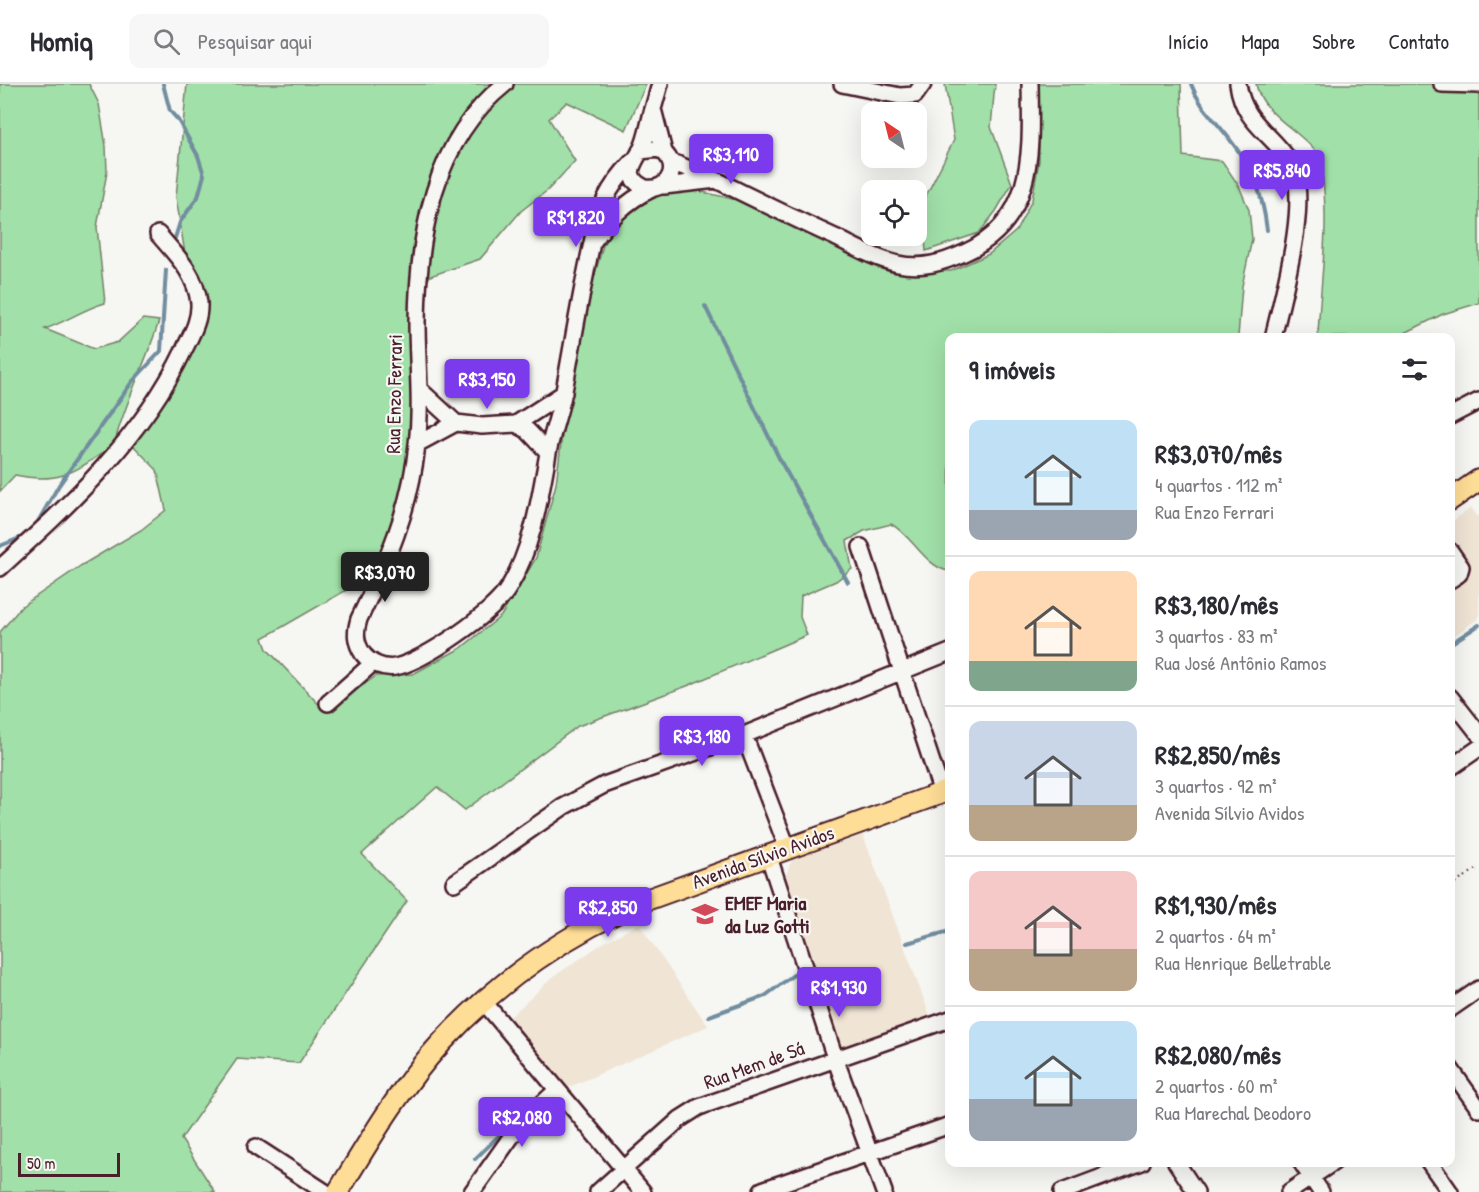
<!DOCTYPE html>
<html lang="pt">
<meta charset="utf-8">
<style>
body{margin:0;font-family:"Patrick Hand",sans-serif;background:#f7f7f7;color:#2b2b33;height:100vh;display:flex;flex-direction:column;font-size:22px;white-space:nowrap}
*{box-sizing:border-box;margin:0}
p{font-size:20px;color:#7c7c81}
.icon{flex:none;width:33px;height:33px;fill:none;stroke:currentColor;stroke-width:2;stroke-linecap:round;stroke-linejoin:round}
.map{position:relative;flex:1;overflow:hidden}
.side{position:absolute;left:945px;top:249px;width:510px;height:834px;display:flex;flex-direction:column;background:#fff;border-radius:12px;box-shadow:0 6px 24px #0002}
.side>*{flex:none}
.needle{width:39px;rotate:325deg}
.buttons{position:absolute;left:861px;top:18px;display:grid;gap:12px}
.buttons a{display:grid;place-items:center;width:66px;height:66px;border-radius:12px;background:#fff;box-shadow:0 6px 24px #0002;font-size:30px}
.scale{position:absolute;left:18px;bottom:15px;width:102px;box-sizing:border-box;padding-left:6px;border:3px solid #4a1f2b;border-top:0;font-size:16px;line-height:21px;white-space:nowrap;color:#4a1f2b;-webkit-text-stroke:4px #f6f6f2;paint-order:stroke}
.price{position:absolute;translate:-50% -51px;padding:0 14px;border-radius:6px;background:#7c3aed;color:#fff;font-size:20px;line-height:39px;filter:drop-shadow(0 2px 3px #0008)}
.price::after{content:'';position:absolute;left:50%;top:36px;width:18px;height:14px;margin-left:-9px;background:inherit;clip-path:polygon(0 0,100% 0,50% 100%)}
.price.selected{background:#222;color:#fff}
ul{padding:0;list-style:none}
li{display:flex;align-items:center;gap:18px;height:150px;padding:0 24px}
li+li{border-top:2px solid #e1e1e2}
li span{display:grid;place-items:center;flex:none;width:168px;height:120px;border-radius:12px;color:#555}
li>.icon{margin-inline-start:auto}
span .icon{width:72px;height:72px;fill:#fffc;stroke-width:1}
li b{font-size:26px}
h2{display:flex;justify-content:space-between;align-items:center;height:72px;padding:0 24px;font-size:26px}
header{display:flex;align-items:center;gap:36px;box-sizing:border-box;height:84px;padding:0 30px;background:#fff;border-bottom:2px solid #e1e1e2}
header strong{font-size:28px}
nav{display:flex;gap:33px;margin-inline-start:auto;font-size:21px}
.search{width:420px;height:54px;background:#f7f7f7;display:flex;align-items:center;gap:15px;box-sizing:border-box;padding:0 21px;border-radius:12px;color:#7c7c81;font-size:22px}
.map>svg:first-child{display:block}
.built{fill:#f0e4d5}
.green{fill:#a1e0a8;stroke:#76806a;stroke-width:1.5}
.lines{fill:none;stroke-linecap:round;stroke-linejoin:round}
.stream{stroke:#718d9f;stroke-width:4}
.minor-casing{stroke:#4a1f2b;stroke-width:20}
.major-casing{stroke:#4a1f2b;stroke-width:24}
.path{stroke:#4a1f2b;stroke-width:2;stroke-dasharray:1.5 4.5;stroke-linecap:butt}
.minor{stroke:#f6f6f2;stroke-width:15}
.major{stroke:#fedd96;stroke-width:20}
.labels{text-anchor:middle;stroke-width:4.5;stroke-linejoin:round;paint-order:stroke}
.street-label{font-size:20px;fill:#4a1f2b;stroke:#f6f6f2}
.poi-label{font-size:20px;font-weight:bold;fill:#4a1f2b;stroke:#f6f6f2;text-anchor:start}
</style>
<header>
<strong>Homiq</strong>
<div class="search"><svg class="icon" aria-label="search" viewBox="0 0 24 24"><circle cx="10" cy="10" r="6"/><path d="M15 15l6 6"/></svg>Pesquisar aqui</div>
<nav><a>Início</a><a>Mapa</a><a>Sobre</a><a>Contato</a></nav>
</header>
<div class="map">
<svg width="1479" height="1108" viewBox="0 0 1479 1108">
<rect width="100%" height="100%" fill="#f6f6f2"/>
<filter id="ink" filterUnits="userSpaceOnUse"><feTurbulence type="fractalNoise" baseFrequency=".0167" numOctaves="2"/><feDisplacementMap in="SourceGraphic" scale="12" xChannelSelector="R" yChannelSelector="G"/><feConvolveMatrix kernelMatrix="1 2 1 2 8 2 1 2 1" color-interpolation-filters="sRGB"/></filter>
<g filter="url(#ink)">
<!-- built -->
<path class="built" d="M1471,424L1479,434V534L1451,554L1450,439Z
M863,751L930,932L841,965L784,798L792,775Z
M639,840L708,942L565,1005L509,934L553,893L603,859Z"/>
<!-- green -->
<path class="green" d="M0,0H89L99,20L106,62L107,88L97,143L105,219C83,225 66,238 45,245L94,265L118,258L143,235L159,237C146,279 125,318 114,361C77,386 62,401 15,391L0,407Z
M187,0H646L626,46L567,18L549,35L575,77L548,106L521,127L480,175L430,192L415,223L420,388L385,489L355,501L263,554L267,565L326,628L376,592L413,590L461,564L501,532L536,474L556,400L572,271L606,151L637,117L677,102L737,116L896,187H951L989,170L1016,147L1032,116L1039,77L1038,0H1181L1183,72L1222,77L1239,102L1249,126L1252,155L1242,202L1238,253L950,254L949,487C925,483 912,451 891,440L864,447L847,457L852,485L836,497L801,512L800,533L807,551L687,602L578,642L465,726L437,703L362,770L407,817L299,979L237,975L181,1055L215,1108H0V548L22,522L82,481L141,446L166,426L157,386L127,355L172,281L194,227L176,113Z
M945,0H995L991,43L1012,100L996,127L979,149L926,167L922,120L954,56Z
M1256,0H1479V219L1443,230L1397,253H1318C1320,198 1330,144 1322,89C1321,84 1321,76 1318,71C1304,48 1262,32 1256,0Z"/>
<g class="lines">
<!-- stream -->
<path class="stream" d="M163,0L170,27L178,36L198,72L204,91L198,113L180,138L175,154
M1191,0C1199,22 1214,35 1228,53C1253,85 1262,106 1267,146
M705,222L781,378L848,498
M36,441L59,401L132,298L161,267L166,186
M0,462L27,451
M1450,560L1479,541
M907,859L950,847
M709,932L765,912L796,889
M475,1075L514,1037"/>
<!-- minor casing -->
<g class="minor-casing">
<path id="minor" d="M505,0C433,57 418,151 417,238C417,278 422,320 417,360C411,424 387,478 359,535C355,548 355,558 363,570C370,579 383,585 395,583C423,578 495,528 509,503C533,463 540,413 548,369C552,348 560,328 564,307C573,258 581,208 592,159
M842,0L900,12L915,11L923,0
M1238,0C1244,40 1271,48 1290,78C1312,112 1282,214 1273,254
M1442,0L1479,1
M653,25L660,0
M640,67L659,65C682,78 671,108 645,104C623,93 632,82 641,66C647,55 649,38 653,25L664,68
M632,78C608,103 598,125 592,159C609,136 625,117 652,105
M716,96C755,115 795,135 835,153C855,163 876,175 898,180C922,185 942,179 964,169C1036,137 1031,67 1030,0
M664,102L716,96L672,78
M1450,332L1479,317
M456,339L482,342L516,340
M417,360L456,339L419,305
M548,368L527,346L516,340L564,309
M861,463L942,709
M1450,467L1461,483L1459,490L1450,496
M0,484C70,420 142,354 184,266C191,251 200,237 199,219C196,190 176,171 158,150
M1450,613L1479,650
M328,619L373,579
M744,651L787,763
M1450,684L1479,664
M768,770L835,974L884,1108
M454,799L563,723L604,701L744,651L950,568
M484,918L643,1108
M1450,925L1479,905
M1450,984L1479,1025
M256,1063L325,1108
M1176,1078L1196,1108
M1301,1078L1321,1108
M1429,1078L1450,1108
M762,1106L950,1041
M472,1108L521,1039L557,1006
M598,1108L680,1035L699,1023L950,935
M1062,1108L1142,1078
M1289,1108L1334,1078"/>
</g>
<!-- major casing -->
<g class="major-casing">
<path id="major" d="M1450,416L1479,396
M338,1108C369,1057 401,1002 442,958C498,897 570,847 646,816L950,706"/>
</g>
<!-- path -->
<path class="path" d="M1450,803L1479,783"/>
<!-- minor -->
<use href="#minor" class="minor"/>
<!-- major -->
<use href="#major" class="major"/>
</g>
</g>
<!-- icons -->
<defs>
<g id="school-bare" transform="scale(2.07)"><path d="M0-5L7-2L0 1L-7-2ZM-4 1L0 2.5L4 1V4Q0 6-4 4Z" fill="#d1495b" stroke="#f6f6f2" stroke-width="2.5" paint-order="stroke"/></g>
</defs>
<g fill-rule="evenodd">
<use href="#school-bare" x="705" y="830"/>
</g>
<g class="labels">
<!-- street labels -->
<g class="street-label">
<text transform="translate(394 310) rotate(-89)" y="7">Rua Enzo Ferrari</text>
<text transform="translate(763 773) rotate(-20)" y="7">Avenida Sílvio Avidos</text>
<text transform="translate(754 981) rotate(-20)" y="7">Rua Mem de Sá</text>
</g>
<!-- poi labels -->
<g class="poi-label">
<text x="725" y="826">EMEF Maria<tspan x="725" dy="23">da Luz Gotti</tspan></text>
</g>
</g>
</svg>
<div class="buttons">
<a><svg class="needle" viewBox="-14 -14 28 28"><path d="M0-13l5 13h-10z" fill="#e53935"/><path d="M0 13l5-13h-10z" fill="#7c7c81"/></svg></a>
<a><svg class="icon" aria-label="locate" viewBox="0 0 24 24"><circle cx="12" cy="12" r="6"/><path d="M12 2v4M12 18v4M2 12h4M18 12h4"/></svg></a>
</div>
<div class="scale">50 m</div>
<b class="price" style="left:731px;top:101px">R$3,110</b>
<b class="price" style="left:1282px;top:117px">R$5,840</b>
<b class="price" style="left:576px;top:164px">R$1,820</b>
<b class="price" style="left:487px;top:326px">R$3,150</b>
<b class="price selected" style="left:385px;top:519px">R$3,070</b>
<b class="price" style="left:702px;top:683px">R$3,180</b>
<b class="price" style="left:608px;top:854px">R$2,850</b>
<b class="price" style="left:839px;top:934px">R$1,930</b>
<b class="price" style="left:522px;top:1064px">R$2,080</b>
<section class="side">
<h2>9 imóveis<svg class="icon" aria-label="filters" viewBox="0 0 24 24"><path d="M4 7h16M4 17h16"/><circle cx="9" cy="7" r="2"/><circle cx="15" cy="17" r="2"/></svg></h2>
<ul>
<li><span style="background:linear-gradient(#bfe0f5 75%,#9aa5b1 0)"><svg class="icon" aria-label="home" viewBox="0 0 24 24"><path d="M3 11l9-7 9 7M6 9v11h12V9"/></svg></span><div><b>R$3,070/mês</b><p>4 quartos · 112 m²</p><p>Rua Enzo Ferrari</p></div></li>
<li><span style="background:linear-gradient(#ffd9b3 75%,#7fa58c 0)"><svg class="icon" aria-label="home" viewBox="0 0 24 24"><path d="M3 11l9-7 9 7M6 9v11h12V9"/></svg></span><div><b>R$3,180/mês</b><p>3 quartos · 83 m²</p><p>Rua José Antônio Ramos</p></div></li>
<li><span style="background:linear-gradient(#c9d6e8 70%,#b9a48a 0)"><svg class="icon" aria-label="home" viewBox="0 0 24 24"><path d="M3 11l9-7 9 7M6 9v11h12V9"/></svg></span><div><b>R$2,850/mês</b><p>3 quartos · 92 m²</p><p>Avenida Sílvio Avidos</p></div></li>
<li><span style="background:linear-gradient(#f6c9c9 65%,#b9a48a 0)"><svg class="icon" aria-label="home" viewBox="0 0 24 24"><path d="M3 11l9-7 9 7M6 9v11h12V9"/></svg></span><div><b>R$1,930/mês</b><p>2 quartos · 64 m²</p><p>Rua Henrique Belletrable</p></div></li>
<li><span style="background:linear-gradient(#bfe0f5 65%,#9aa5b1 0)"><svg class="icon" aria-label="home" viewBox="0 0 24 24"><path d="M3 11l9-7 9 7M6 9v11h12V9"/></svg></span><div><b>R$2,080/mês</b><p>2 quartos · 60 m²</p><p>Rua Marechal Deodoro</p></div></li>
</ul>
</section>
</div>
